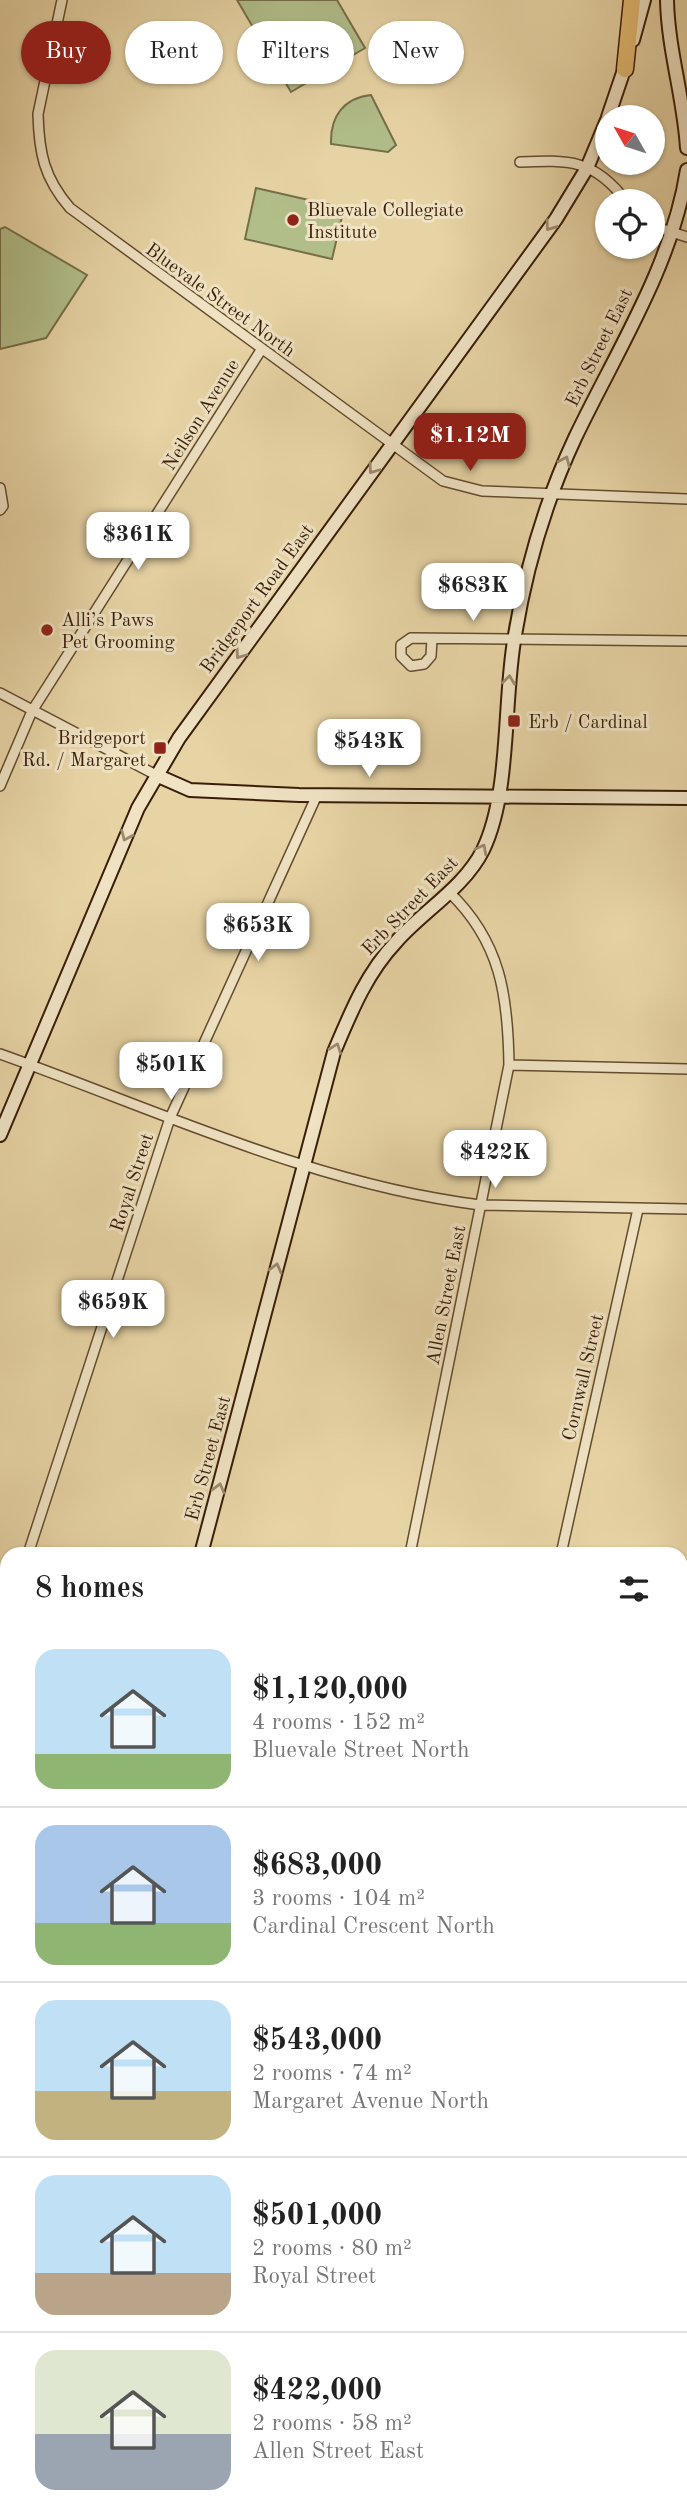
<!DOCTYPE html>
<meta charset="utf-8">
<style>
body{margin:0;font-family:"Old Standard TT",serif;background:#f6f6f6;color:#222;height:100vh;display:flex;flex-direction:column;font-size:26px;white-space:nowrap}
*{box-sizing:border-box;margin:0}
p{font-size:23px;color:#767676}
.icon{flex:none;width:38px;height:38px;fill:none;stroke:currentColor;stroke-width:2;stroke-linecap:round;stroke-linejoin:round}
.map{position:relative;flex:1;overflow:hidden}
.drawer{position:absolute;left:0px;top:1547px;width:688px;height:973px;display:flex;flex-direction:column;background:#fff;border-radius:21px 21px 0 0;box-shadow:0 2px 5px #0004}
.drawer>*{flex:none}
.banner{position:absolute;left:21px;top:21px;width:646px;height:63px;display:flex;gap:14px}
.needle{width:46px;rotate:309deg}
.buttons{position:absolute;left:595px;top:105px;display:grid;gap:14px}
.buttons a{display:grid;place-items:center;width:70px;height:70px;border-radius:50%;background:#fff;box-shadow:0 2px 5px #0004;font-size:35px}
.price{position:absolute;translate:-50% -60px;padding:0 16px;border-radius:14px;background:#fff;color:#222;font-size:23px;line-height:46px;filter:drop-shadow(0 2px 4px #0008)}
.price::after{content:'';position:absolute;left:50%;top:42px;width:21px;height:16px;margin-left:-10px;background:inherit;clip-path:polygon(0 0,100% 0,50% 100%)}
.price.active{background:#8f2418;color:#fff}
ul{padding:0;list-style:none}
li{display:flex;align-items:center;gap:21px;height:175px;padding:0 35px}
li+li{border-top:2px solid #e0e0e0}
li span{display:grid;place-items:center;flex:none;width:196px;height:140px;border-radius:21px;color:#555}
li>.icon{margin-inline-start:auto}
span .icon{width:84px;height:84px;fill:#fffc;stroke-width:1}
li b{font-size:30px}
h2{display:flex;justify-content:space-between;align-items:center;height:84px;padding:0 35px;font-size:30px}
.chip{padding:0 24px;border-radius:32px;background:#fff;box-shadow:0 2px 5px #0004;font-size:24px;line-height:63px}
.chip.active{background:#8f2418;color:#fff}
.map>svg:first-child{display:block}
.green{fill:#b1be8a;stroke:#756e48;stroke-width:2}
.lines{fill:none;stroke-linecap:round;stroke-linejoin:round}
.street-casing{stroke:#644b2e;stroke-width:12}
.secondary-casing{stroke:#391d07;stroke-width:16}
.highway-casing{stroke:#391d07;stroke-width:19}
.street{stroke:#efe3c4;stroke-width:9}
.secondary{stroke:#efe3c4;stroke-width:12}
.highway{stroke:#e4ba72;stroke-width:16}
.rail{stroke:#391d07;stroke-width:2.5;stroke-dasharray:12 12;stroke-linecap:butt}
.oneway{stroke:#9d8a6f}
.poi-dot{fill:#8f2418;stroke:#efe3c4;stroke-width:2.5}
.labels{text-anchor:middle;stroke-width:6;stroke-linejoin:round;paint-order:stroke}
.poi-label{font-size:19px;fill:#391d07;stroke:#efe3c4;text-anchor:start}
.street-label{font-size:19px;fill:#391d07;stroke:#efe3c4}
</style>
<div class="map">
<svg width="687" height="2520" viewBox="0 0 687 2520">
<rect width="100%" height="100%" fill="#e7d4a5"/>
<filter id="stains"><feTurbulence type="fractalNoise" baseFrequency=".00286" numOctaves="4"/><feColorMatrix values="0 0 0 0 .2 0 0 0 0 .09 0 0 0 0 .02 0 0 0 .5 -.17"/></filter>
<radialGradient id="worn" r=".72"><stop offset=".6" stop-color="#630" stop-opacity="0"/><stop offset="1" stop-color="#630" stop-opacity=".3"/></radialGradient>
<!-- green -->
<path class="green" d="M237,0H337L365,48L291,92Z
M371,95L396,145L388,152L331,144C330,116 344,98 371,95Z
M256,188L344,208L332,259L245,239Z
M5,227L87,275L46,338L0,349V229Z
M681,2014H687V2157H681Z"/>
<g class="lines">
<!-- street casing -->
<g class="street-casing">
<path id="street" d="M62,0L38,114C39,153 44,178 70,208L443,481L482,491L687,499
M520,162C569,160 594,159 626,201
M653,226L687,237
M0,488L3,506L0,510
M432,639L431,656L424,664L411,666L401,656V645L411,638L687,641
M0,693L156,775
M0,786L32,711L261,350
M0,1054C158,1110 312,1184 480,1205L687,1209
M509,1065L687,1069
M28,1554L170,1118L317,795
M410,1554L509,1065C508,996 501,942 449,892
M561,1554L638,1209
M681,1625L687,1597
M0,1641L7,1619
M681,1942H687
M0,2093H7
M0,2257H7
M681,2258H687
M0,2500H7
M422,2513L423,2520
M658,2513L659,2520"/>
</g>
<!-- secondary casing -->
<g class="secondary-casing">
<path id="secondary" d="M667,0C668,50 684,98 687,148
M633,40L644,0
M608,117L627,61
M156,775L190,790L299,795L687,798
M0,1135L138,808L179,738L556,219L587,168L607,120
M201,1554L334,1052C351,1012 366,974 396,942C423,911 464,888 483,850C511,792 503,700 515,635C526,568 546,500 575,438C616,352 672,266 687,170
M681,1595L687,1593
M0,1702L7,1703
M34,2520L36,2513"/>
</g>
<!-- highway casing -->
<g class="highway-casing">
<path id="highway" d="M625,69L632,0"/>
</g>
<!-- street -->
<use href="#street" class="street"/>
<!-- secondary -->
<use href="#secondary" class="secondary"/>
<!-- highway -->
<use href="#highway" class="highway"/>
<!-- rail -->
<path class="rail" d="M681,2444L687,2441
M502,2520L519,2513"/>
</g>
<!-- one-way arrows -->
<defs><path id="oneway-chevron" d="M-2-3.5L2.5 0L-2 3.5" fill="none" stroke-width="1.6" stroke-linecap="round" stroke-linejoin="round" transform="scale(1.75)"/></defs>
<g class="oneway">
<use href="#oneway-chevron" transform="translate(550 226) rotate(125)"/>
<use href="#oneway-chevron" transform="translate(565 461) rotate(-66)"/>
<use href="#oneway-chevron" transform="translate(373 469) rotate(126)"/>
<use href="#oneway-chevron" transform="translate(240 654) rotate(126)"/>
<use href="#oneway-chevron" transform="translate(509 680) rotate(-83)"/>
<use href="#oneway-chevron" transform="translate(126 836) rotate(113)"/>
<use href="#oneway-chevron" transform="translate(482 849) rotate(-63)"/>
<use href="#oneway-chevron" transform="translate(336 1048) rotate(-70)"/>
<use href="#oneway-chevron" transform="translate(276 1268) rotate(-75)"/>
<use href="#oneway-chevron" transform="translate(219 1488) rotate(-75)"/>
</g>
<!-- markers -->
<g class="poi-dot">
<circle cx="293" cy="220" r="7"/>
<circle cx="47" cy="630" r="7"/>
<rect x="507" y="714" width="14" height="14" rx="3.5"/>
<rect x="153" y="741" width="14" height="14" rx="3.5"/>
</g>
<g class="labels">
<!-- poi labels -->
<g class="poi-label">
<text x="307" y="216">Bluevale Collegiate<tspan x="307" dy="22">Institute</tspan></text>
<text x="61" y="626">Alli’s Paws<tspan x="61" dy="22">Pet Grooming</tspan></text>
<text x="528" y="728">Erb / Cardinal</text>
<text x="146" y="744" text-anchor="end">Bridgeport<tspan x="146" dy="22">Rd. / Margaret</tspan></text>
</g>
<!-- street labels -->
<g class="street-label">
<text transform="translate(221 299) rotate(36)" y="7">Bluevale Street North</text>
<text transform="translate(598 347) rotate(-64)" y="7">Erb Street East</text>
<text transform="translate(200 414) rotate(-58)" y="7">Neilson Avenue</text>
<text transform="translate(256 598) rotate(-54)" y="7">Bridgeport Road East</text>
<text transform="translate(409 905) rotate(-46)" y="7">Erb Street East</text>
<text transform="translate(131 1182) rotate(-72)" y="7">Royal Street</text>
<text transform="translate(445 1295) rotate(-79)" y="7">Allen Street East</text>
<text transform="translate(582 1377) rotate(-77)" y="7">Cornwall Street</text>
<text transform="translate(207 1458) rotate(-75)" y="7">Erb Street East</text>
</g>
</g>
<rect width="100%" height="100%" filter="url(#stains)"/>
<rect width="100%" height="100%" fill="url(#worn)"/>
</svg>
<div class="buttons">
<a><svg class="needle" viewBox="-14 -14 28 28"><path d="M0-13l5 13h-10z" fill="#e53935"/><path d="M0 13l5-13h-10z" fill="#767676"/></svg></a>
<a><svg class="icon" aria-label="locate" viewBox="0 0 24 24"><circle cx="12" cy="12" r="6"/><path d="M12 2v4M12 18v4M2 12h4M18 12h4"/></svg></a>
</div>
<b class="price active" style="left:470px;top:473px">$1.12M</b>
<b class="price" style="left:138px;top:572px">$361K</b>
<b class="price" style="left:473px;top:623px">$683K</b>
<b class="price" style="left:369px;top:779px">$543K</b>
<b class="price" style="left:258px;top:963px">$653K</b>
<b class="price" style="left:171px;top:1102px">$501K</b>
<b class="price" style="left:495px;top:1190px">$422K</b>
<b class="price" style="left:113px;top:1340px">$659K</b>
<div class="banner">
<a class="chip active">Buy</a>
<a class="chip">Rent</a>
<a class="chip">Filters</a>
<a class="chip">New</a>
</div>
<section class="drawer">
<h2>8 homes<svg class="icon" aria-label="filters" viewBox="0 0 24 24"><path d="M4 7h16M4 17h16"/><circle cx="9" cy="7" r="2"/><circle cx="15" cy="17" r="2"/></svg></h2>
<ul>
<li><span style="background:linear-gradient(#bfe0f5 75%,#8fb573 0)"><svg class="icon" aria-label="home" viewBox="0 0 24 24"><path d="M3 11l9-7 9 7M6 9v11h12V9"/></svg></span><div><b>$1,120,000</b><p>4 rooms · 152 m²</p><p>Bluevale Street North</p></div></li>
<li><span style="background:linear-gradient(#a9c7e8 70%,#8fb573 0)"><svg class="icon" aria-label="home" viewBox="0 0 24 24"><path d="M3 11l9-7 9 7M6 9v11h12V9"/></svg></span><div><b>$683,000</b><p>3 rooms · 104 m²</p><p>Cardinal Crescent North</p></div></li>
<li><span style="background:linear-gradient(#bfe0f5 65%,#c2b280 0)"><svg class="icon" aria-label="home" viewBox="0 0 24 24"><path d="M3 11l9-7 9 7M6 9v11h12V9"/></svg></span><div><b>$543,000</b><p>2 rooms · 74 m²</p><p>Margaret Avenue North</p></div></li>
<li><span style="background:linear-gradient(#bfe0f5 70%,#b9a48a 0)"><svg class="icon" aria-label="home" viewBox="0 0 24 24"><path d="M3 11l9-7 9 7M6 9v11h12V9"/></svg></span><div><b>$501,000</b><p>2 rooms · 80 m²</p><p>Royal Street</p></div></li>
<li><span style="background:linear-gradient(#dfe7d0 60%,#9aa5b1 0)"><svg class="icon" aria-label="home" viewBox="0 0 24 24"><path d="M3 11l9-7 9 7M6 9v11h12V9"/></svg></span><div><b>$422,000</b><p>2 rooms · 58 m²</p><p>Allen Street East</p></div></li>
</ul>
</section>
</div>
